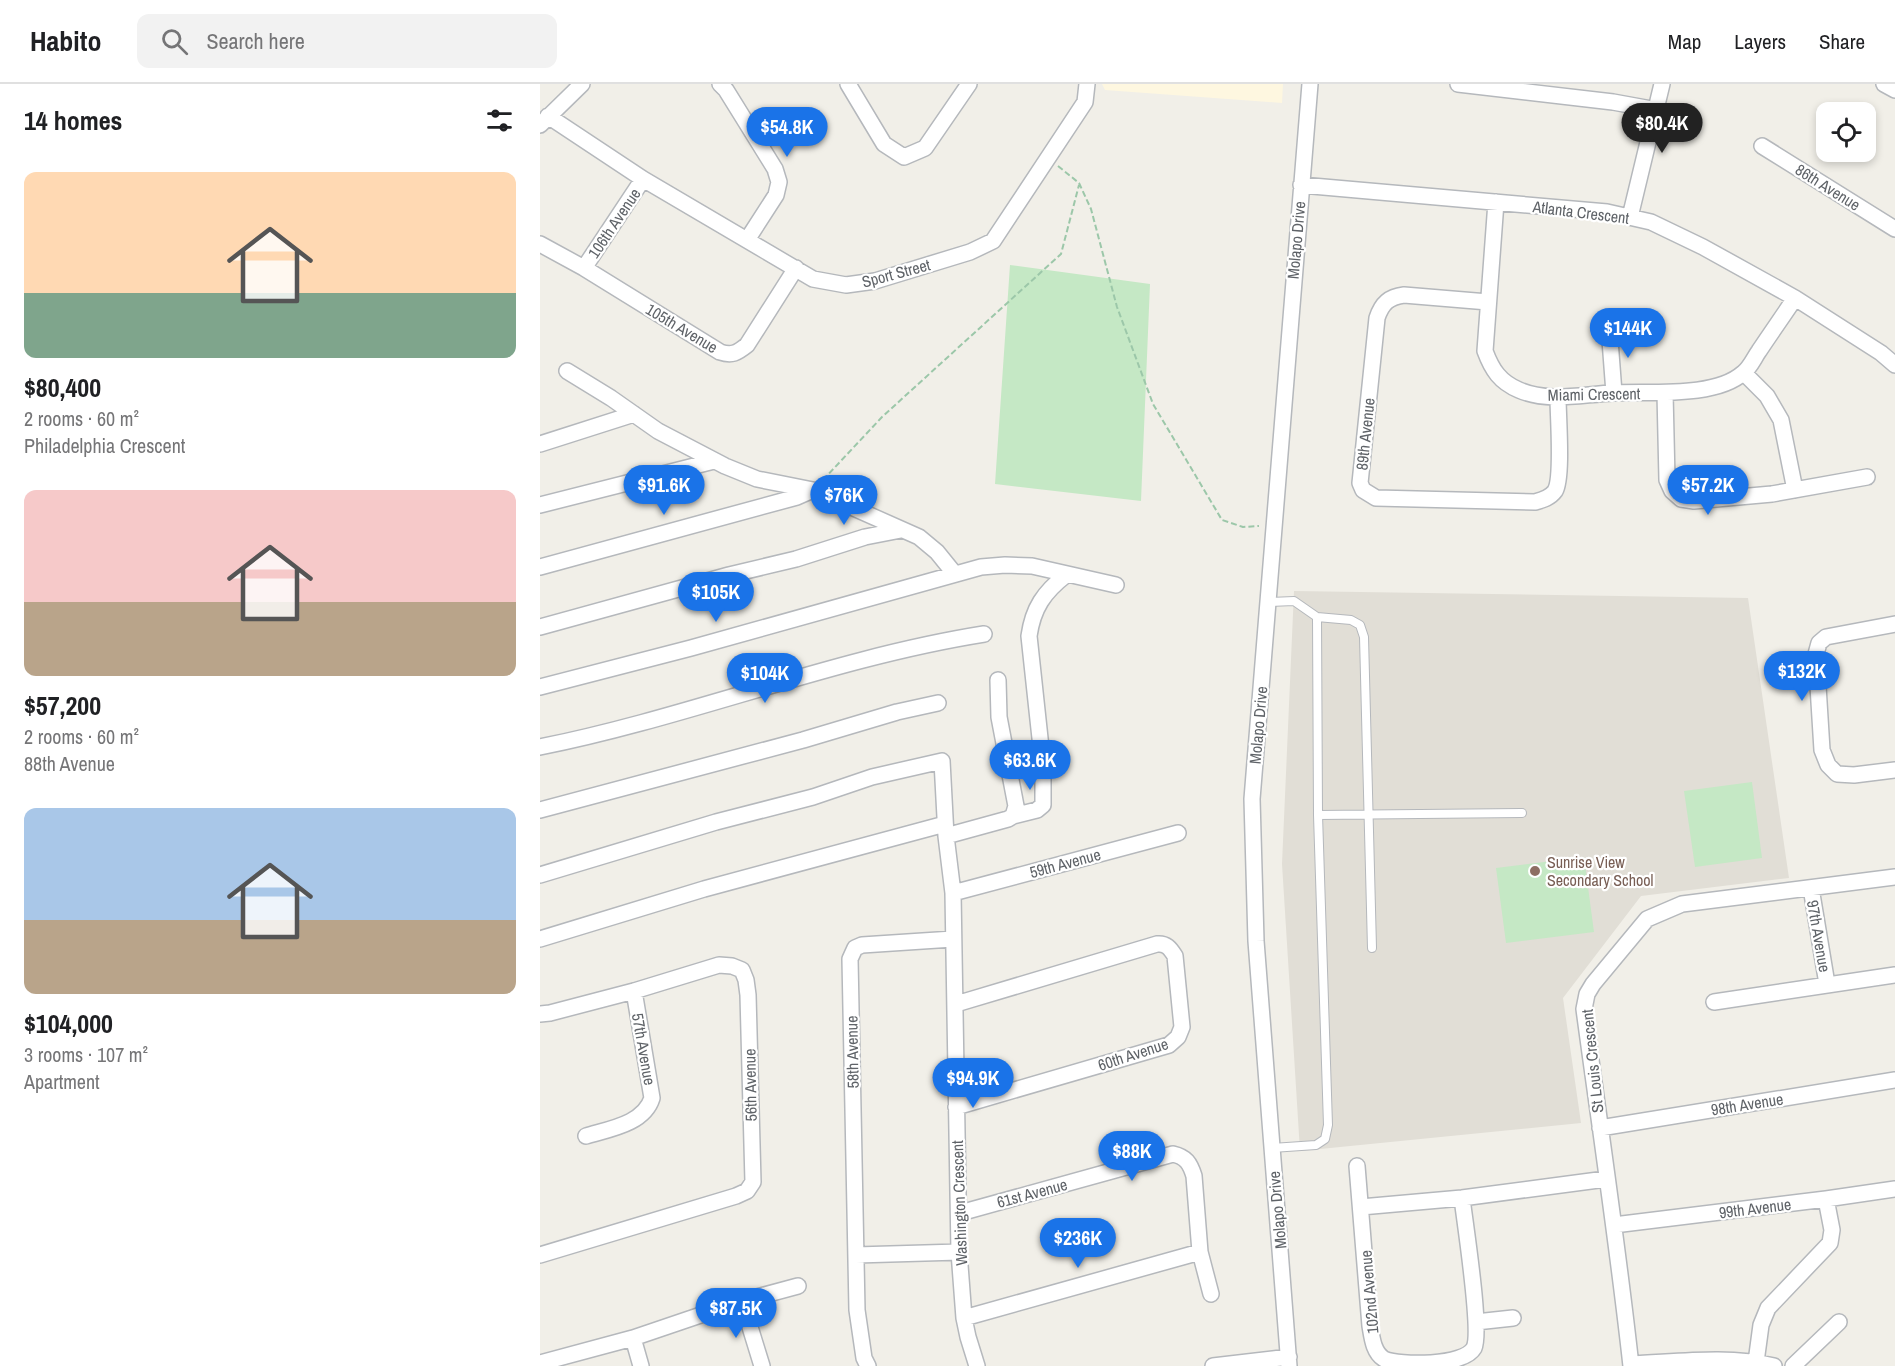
<!DOCTYPE html>
<meta charset="utf-8">
<style>
body{margin:0;font-family:"Archivo Narrow",sans-serif;background:#f2f2f2;color:#202124;height:100vh;display:flex;flex-direction:column;font-size:22px;white-space:nowrap}
*{box-sizing:border-box;margin:0}
p{font-size:20px;color:#757577}
.icon{flex:none;width:33px;height:33px;fill:none;stroke:currentColor;stroke-width:2;stroke-linecap:round;stroke-linejoin:round}
.map{position:relative;flex:1;overflow:hidden}
.side{display:flex;flex-direction:column;background:#fff;width:540px}
.side>*{flex:none}
.buttons{position:absolute;left:1276px;top:18px;display:grid;gap:12px}
.buttons a{display:grid;place-items:center;width:60px;height:60px;border-radius:12px;background:#fff;box-shadow:0 3px 9px #0003;font-size:30px}
.price{position:absolute;translate:-50% -51px;padding:0 14px;border-radius:21px;background:#1a73e8;color:#fff;font-size:20px;line-height:39px;filter:drop-shadow(0 2px 3px #0008)}
.price::after{content:'';position:absolute;left:50%;top:36px;width:18px;height:14px;margin-left:-9px;background:inherit;clip-path:polygon(0 0,100% 0,50% 100%)}
.price.selected{background:#222;color:#fff}
ul{padding:0;list-style:none}
li{display:grid;align-content:center;gap:12px;height:318px;padding:0 24px}
li span{display:grid;place-items:center;height:186px;border-radius:12px;color:#555}
li>.icon{margin-inline-start:auto}
span .icon{width:108px;height:108px;fill:#fffc;stroke-width:1}
li b{font-size:26px}
h2{display:flex;justify-content:space-between;align-items:center;height:72px;padding:0 24px;font-size:26px}
header{display:flex;align-items:center;gap:36px;box-sizing:border-box;height:84px;padding:0 30px;background:#fff;border-bottom:2px solid #e0e0e0}
header strong{font-size:28px}
nav{display:flex;gap:33px;margin-inline-start:auto;font-size:21px}
.search{width:420px;height:54px;background:#f2f2f2;display:flex;align-items:center;gap:15px;box-sizing:border-box;padding:0 21px;border-radius:12px;color:#757577;font-size:22px}
main{display:flex;flex:1;min-height:0}
.map>svg:first-child{display:block}
.commercial{fill:#fef7e0}
.education{fill:#e1ded6}
.green{fill:#c5e8c5}
.lines{fill:none;stroke-linecap:round;stroke-linejoin:round}
.lane-casing{stroke:#b5b8bc;stroke-width:10}
.street-casing{stroke:#b5b8bc;stroke-width:18}
.path{stroke:#9cc7a9;stroke-width:2;stroke-dasharray:6 3;stroke-linecap:butt}
.lane{stroke:#fff;stroke-width:8}
.street{stroke:#fff;stroke-width:15}
.education-dot{fill:#8d6e63;stroke:#fff;stroke-width:2}
.labels{text-anchor:middle;stroke-width:4.5;stroke-linejoin:round;paint-order:stroke}
.street-label{font-size:16px;fill:#5f6368;stroke:#fff}
.education-label{font-size:16px;fill:#785e54;stroke:#fff;text-anchor:start}
</style>
<header>
<strong>Habito</strong>
<div class="search"><svg class="icon" aria-label="search" viewBox="0 0 24 24"><circle cx="10" cy="10" r="6"/><path d="M15 15l6 6"/></svg>Search here</div>
<nav><a>Map</a><a>Layers</a><a>Share</a></nav>
</header>
<main>
<section class="side">
<h2>14 homes<svg class="icon" aria-label="filters" viewBox="0 0 24 24"><path d="M4 7h16M4 17h16"/><circle cx="9" cy="7" r="2"/><circle cx="15" cy="17" r="2"/></svg></h2>
<ul>
<li><span style="background:linear-gradient(#ffd9b3 65%,#7fa58c 0)"><svg class="icon" aria-label="home" viewBox="0 0 24 24"><path d="M3 11l9-7 9 7M6 9v11h12V9"/></svg></span><div><b>$80,400</b><p>2 rooms · 60 m²</p><p>Philadelphia Crescent</p></div></li>
<li><span style="background:linear-gradient(#f6c9c9 60%,#b9a48a 0)"><svg class="icon" aria-label="home" viewBox="0 0 24 24"><path d="M3 11l9-7 9 7M6 9v11h12V9"/></svg></span><div><b>$57,200</b><p>2 rooms · 60 m²</p><p>88th Avenue</p></div></li>
<li><span style="background:linear-gradient(#a9c7e8 60%,#b9a48a 0)"><svg class="icon" aria-label="home" viewBox="0 0 24 24"><path d="M3 11l9-7 9 7M6 9v11h12V9"/></svg></span><div><b>$104,000</b><p>3 rooms · 107 m²</p><p>Apartment</p></div></li>
</ul>
</section>
<div class="map">
<svg width="1355" height="1282" viewBox="0 0 1355 1282">
<rect width="100%" height="100%" fill="#f1efe8"/>
<!-- commercial -->
<path class="commercial" d="M562,0H743L742,19L565,6Z"/>
<!-- education -->
<path class="education" d="M754,507L1208,514L1249,794L1101,812L1023,914L1041,1039L760,1067L742,780Z"/>
<!-- green -->
<path class="green" d="M470,181L610,200L601,417L455,400Z
M1212,698L1222,774L1155,783L1144,707Z
M1044,773L1054,848L966,859L956,784Z"/>
<g class="lines">
<!-- lane casing -->
<g class="lane-casing">
<path id="lane" d="M728,518L754,517L777,533L778,731L788,1041L785,1055L776,1061L732,1064
M777,533L811,536L820,541L824,553L832,864
M778,731L982,729"/>
</g>
<!-- street casing -->
<g class="street-casing">
<path id="street" d="M180,0L186,6L235,85L239,98L236,111L207,156
M308,0L344,60L364,73L385,64L429,0
M918,0L1073,18L1117,26
M1344,0L1355,6
M8,32L103,95L273,195L306,201L335,197L430,168L453,157L545,18L547,0
M0,41L42,0
M1222,62L1355,145
M761,101L1067,128L1111,138L1163,163L1255,214L1341,269L1355,281
M956,118L945,267C952,286 960,298 979,306C1009,319 1043,310 1074,309C1110,307 1175,314 1203,289C1210,284 1214,274 1219,267C1231,249 1243,232 1255,214
M1090,133L1122,0
M0,160L44,184L180,268C192,272 197,269 207,261L256,184
M44,184L103,95
M948,218L864,211C849,213 842,219 837,234L820,399L823,406L836,414L995,418C1002,416 1010,414 1015,407C1023,394 1018,332 1018,314
M1069,243L1074,309
M27,287L71,314L118,347L185,382L217,395L273,406L379,453L397,468L414,489
M1204,289L1227,312L1241,336L1255,406
M1125,309L1127,396L1132,407L1141,415L1154,417L1232,410L1327,393
M0,360L94,330
M0,421L174,377
M0,483L257,413L273,406
M1355,540L1286,553L1279,559L1276,570L1282,666L1288,681L1297,690L1314,691L1355,686
M0,543L189,491L256,475L325,453L361,446
M0,603L151,564L441,483L465,481L492,482L576,501
M0,663C150,633 293,574 444,550
M0,726L263,656L357,628L398,619
M473,732L497,726L503,721V682L489,552C493,524 504,508 526,491
M0,791L176,738L273,713L332,693L402,677L406,752
M1271,804L1287,900
M413,809L638,749
M0,855L164,805L405,740
M1174,918L1355,891
M416,920L617,860C626,859 630,864 635,872L642,943L638,953L629,961L416,1023
M0,930L10,929L94,907L179,881L192,882L202,886L206,896L208,911L213,1098L207,1107L196,1112L0,1171
M1060,1044L1355,996
M46,1052C69,1045 104,1040 112,1014L94,907
M817,1082L830,1242C832,1253 833,1268 844,1275C860,1282 924,1282 934,1264C942,1247 925,1140 922,1114
M821,1123L922,1114L1066,1095
M420,1129L633,1070C646,1073 650,1079 654,1092L660,1168L671,1210
M1074,1141L1286,1115L1355,1105
M316,1171L419,1168
M202,1217L222,1282
M424,1234L660,1168
M936,1238L973,1234
M93,1254L101,1282
M1216,1278L1221,1241L1228,1224L1290,1159L1292,1146L1286,1115
M0,1279L93,1254L202,1217L258,1202
M1091,1280C1138,1278 1188,1271 1234,1282
M328,1282L324,1274L317,1226L310,875L315,864L322,861L413,855
M437,1282L428,1253L424,1234L419,1168L413,809L406,752L468,735L473,732L476,722L459,633L458,596
M673,1282L749,1273
M749,1282L716,857L712,715L770,0
M1091,1282C1078,1163 1060,1044 1044,925L1047,910L1053,900L1107,835L1142,820L1355,793
M1253,1282L1299,1238"/>
</g>
<!-- path -->
<path class="path" d="M518,82L539,99L551,125L577,223L613,320L682,436L703,443L719,442
M283,396L342,333L521,170L539,101"/>
<!-- lane -->
<use href="#lane" class="lane"/>
<!-- street -->
<use href="#street" class="street"/>
</g>
<!-- markers -->
<circle class="education-dot" cx="995" cy="787" r="6"/>
<g class="labels">
<!-- street labels -->
<g class="street-label">
<text transform="translate(1288 103) rotate(32)" y="6">86th Avenue</text>
<text transform="translate(1041 128) rotate(7)" y="6">Atlanta Crescent</text>
<text transform="translate(74 139) rotate(-56)" y="6">106th Avenue</text>
<text transform="translate(756 156) rotate(-85)" y="6">Molapo Drive</text>
<text transform="translate(356 189) rotate(-15)" y="6">Sport Street</text>
<text transform="translate(142 244) rotate(31)" y="6">105th Avenue</text>
<text transform="translate(1054 310) rotate(-1)" y="6">Miami Crescent</text>
<text transform="translate(825 350) rotate(-84)" y="6">89th Avenue</text>
<text transform="translate(718 641) rotate(-85)" y="6">Molapo Drive</text>
<text transform="translate(525 779) rotate(-15)" y="6">59th Avenue</text>
<text transform="translate(1279 852) rotate(80)" y="6">97th Avenue</text>
<text transform="translate(104 965) rotate(80)" y="6">57th Avenue</text>
<text transform="translate(312 968) rotate(-91)" y="6">58th Avenue</text>
<text transform="translate(593 970) rotate(-18)" y="6">60th Avenue</text>
<text transform="translate(1052 977) rotate(-96)" y="6">St Louis Crescent</text>
<text transform="translate(210 1001) rotate(-91)" y="6">56th Avenue</text>
<text transform="translate(1207 1020) rotate(-9)" y="6">98th Avenue</text>
<text transform="translate(492 1109) rotate(-15)" y="6">61st Avenue</text>
<text transform="translate(419 1119) rotate(-92)" y="6">Washington Crescent</text>
<text transform="translate(1215 1124) rotate(-7)" y="6">99th Avenue</text>
<text transform="translate(737 1126) rotate(-95)" y="6">Molapo Drive</text>
<text transform="translate(829 1208) rotate(-95)" y="6">102nd Avenue</text>
</g>
<!-- education labels -->
<g class="education-label">
<text x="1007" y="784">Sunrise View<tspan x="1007" dy="18">Secondary School</tspan></text>
</g>
</g>
</svg>
<div class="buttons">
<a><svg class="icon" aria-label="locate" viewBox="0 0 24 24"><circle cx="12" cy="12" r="6"/><path d="M12 2v4M12 18v4M2 12h4M18 12h4"/></svg></a>
</div>
<b class="price selected" style="left:1122px;top:70px">$80.4K</b>
<b class="price" style="left:247px;top:74px">$54.8K</b>
<b class="price" style="left:1088px;top:275px">$144K</b>
<b class="price" style="left:124px;top:432px">$91.6K</b>
<b class="price" style="left:1168px;top:432px">$57.2K</b>
<b class="price" style="left:304px;top:442px">$76K</b>
<b class="price" style="left:176px;top:539px">$105K</b>
<b class="price" style="left:1262px;top:618px">$132K</b>
<b class="price" style="left:225px;top:620px">$104K</b>
<b class="price" style="left:490px;top:707px">$63.6K</b>
<b class="price" style="left:433px;top:1025px">$94.9K</b>
<b class="price" style="left:592px;top:1098px">$88K</b>
<b class="price" style="left:538px;top:1185px">$236K</b>
<b class="price" style="left:196px;top:1255px">$87.5K</b>
</div>
</main>
